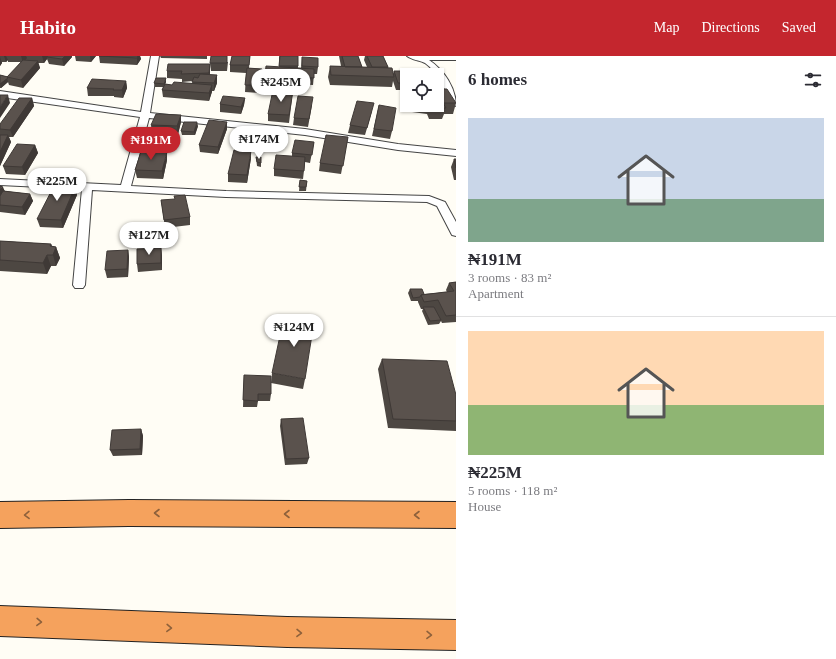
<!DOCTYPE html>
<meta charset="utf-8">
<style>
body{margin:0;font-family:Georgia,serif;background:#f7f7f7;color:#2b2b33;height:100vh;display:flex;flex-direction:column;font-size:15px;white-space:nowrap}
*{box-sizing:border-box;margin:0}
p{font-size:13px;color:#7c7c81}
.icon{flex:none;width:22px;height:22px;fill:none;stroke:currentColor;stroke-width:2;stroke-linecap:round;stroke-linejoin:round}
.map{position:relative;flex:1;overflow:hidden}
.side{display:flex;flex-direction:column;background:#fff;width:380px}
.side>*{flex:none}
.fabs{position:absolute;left:400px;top:12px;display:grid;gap:8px}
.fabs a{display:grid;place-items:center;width:44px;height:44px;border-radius:0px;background:#fff;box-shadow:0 1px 3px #0004;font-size:20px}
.price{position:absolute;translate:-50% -34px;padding:0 9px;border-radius:14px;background:#fff;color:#222;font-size:13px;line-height:26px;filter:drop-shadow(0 1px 2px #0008)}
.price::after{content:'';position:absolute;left:50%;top:24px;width:12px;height:9px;margin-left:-6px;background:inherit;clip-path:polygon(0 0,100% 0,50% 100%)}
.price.active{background:#c4262e;color:#fff}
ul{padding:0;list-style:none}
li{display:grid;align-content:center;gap:8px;height:212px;padding:0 12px}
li+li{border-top:1px solid #e1e1e2}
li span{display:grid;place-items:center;height:124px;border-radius:0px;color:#555}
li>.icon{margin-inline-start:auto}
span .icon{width:72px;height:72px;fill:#fffc;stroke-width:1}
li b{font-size:17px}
h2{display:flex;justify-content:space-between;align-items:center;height:48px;padding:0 12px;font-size:17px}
header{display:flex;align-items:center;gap:24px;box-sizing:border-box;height:56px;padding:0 20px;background:#c4262e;color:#fff}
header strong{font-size:19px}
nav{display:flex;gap:22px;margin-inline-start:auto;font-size:14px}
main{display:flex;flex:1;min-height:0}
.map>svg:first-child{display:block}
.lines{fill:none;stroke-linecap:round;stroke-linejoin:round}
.street-casing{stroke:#444;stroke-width:2}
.highway-casing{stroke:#222;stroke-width:2}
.street{fill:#fff;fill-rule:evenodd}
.highway{fill:#f5a25d;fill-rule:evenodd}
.wall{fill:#4d4742}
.shaded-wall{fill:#3f3936}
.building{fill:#5a524d;stroke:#3f3936}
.oneway{stroke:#8e613b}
</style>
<header>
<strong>Habito</strong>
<nav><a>Map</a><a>Directions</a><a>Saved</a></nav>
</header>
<main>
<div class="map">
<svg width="456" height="603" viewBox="0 0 456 603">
<rect width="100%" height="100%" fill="#fffdf5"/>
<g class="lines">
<!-- street casing -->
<g class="street-casing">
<path id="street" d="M151,0H159L150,57L305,73L398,88L456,94V100L398,94L305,79L149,62L131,130L226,135L429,140L445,146L456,166V180L452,179L437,150L427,146L226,141L92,134L85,229L83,232H75L73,229L82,133L0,129V123L121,129L140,61L0,41V35L141,56Z
M407,0H456V4H429C444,14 456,32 456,50L452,47C444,33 438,16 425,7C419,4 412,4 407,0Z"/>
</g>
<!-- highway casing -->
<g class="highway-casing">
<path id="highway" d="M129,444L456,446V472L129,470L0,472V446Z
M0,550L287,561L456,564V594L287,591L0,580Z"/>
</g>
<!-- street -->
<use href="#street" class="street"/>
<!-- highway -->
<use href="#highway" class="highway"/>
</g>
<!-- wall -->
<path class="wall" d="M0,0H72V1L64,10L49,8L47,3L44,7H38L40,12L23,32L9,29L8,26L1,32H0V19L8,21L21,6H8V4L6,6H2V7L0,10Z
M75,0H96L91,6L76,5Z
M99,0H140L141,3L137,9L100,7Z
M160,0H207V3L161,2Z
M232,0H250L249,12L262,13L260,37L245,36L246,17L230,16V9Z
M279,0L298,10V12H301L302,1L318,11L317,18H314L313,29L264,27L265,20L279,11Z
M339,0H358L362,11H367L364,4L365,0H383L388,11L393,18L394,15L407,19V34H396L393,25L392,31L330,29L328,21L330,10H341Z
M228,6L227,15H211L210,7Z
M210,8V19H217V27L214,35H212L209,45L163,41L162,34L163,31H155L154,27L166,26L165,28L172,29L192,27L193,25L182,26V23L167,22V15Z
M126,25L127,32L123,42L114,41V40H88L87,32Z
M437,33L456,47L453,58H444L442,63H429L427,58L412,56L408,49H437Z
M407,38V47L405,44Z
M32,42L34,50L13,81H9L11,86L0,110V68Z
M245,42L244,49L241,58L220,56V48Z
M292,43L289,67L268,65V58Z
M312,49L308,71L293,69L294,62Z
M379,49L392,75L390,83L372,80Z
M372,55L365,79L348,77L350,69Z
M181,59V66L178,78L152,77L151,69Z
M227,66V73L218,98L200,96L199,89Z
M198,70L195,79H182L181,75Z
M348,81L341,118L319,115L320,107Z
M314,86L310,107L305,106L303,123L274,120V113L292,101V97Z
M35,89L38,97L25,119L6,118L3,110Z
M256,101L261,107V111L257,110Z
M251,102L247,127L228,126V118Z
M454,103H456V124H454L451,111Z
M167,104L163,123L137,122L135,114Z
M300,124L307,125L306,135H299Z
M0,130L5,135L30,138L33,145L25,159L0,156Z
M73,131H75L77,139L63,172L40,171L37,163Z
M161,144L190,161V169L165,172Z
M0,185L51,188L52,190L56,191L60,202L56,210H51L47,218L0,215Z
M161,192L162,200V214L138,216L137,208Z
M128,194L129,201L128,221L107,222L105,214Z
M456,226V266L442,267L441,265L439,268L428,269L422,255L423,253H421L418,246V245H411L408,237L410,233L424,238L447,236L446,234L449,227Z
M382,303L456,339V375L388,372L378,313Z
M272,317L305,323L303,333L271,327Z
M244,319L271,338L270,345H258L257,351H243Z
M281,363L309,402L307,408L285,409L280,370Z
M141,373L143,380L142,399L113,400L110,394Z"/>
<!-- shaded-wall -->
<path class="shaded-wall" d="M4,0H6L8,4L6,6Z
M21,0H26L27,2L23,7Z
M42,0H50L47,1V3L44,7Z
M65,0H72V1L64,10L62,3Z
M90,0H96L91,6Z
M138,0H140L141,3L137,9V2Z
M0,1L2,7L0,10Z
M38,5L40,12L23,32L21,24Z
M210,8V16L209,24V17Z
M217,19V27L214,35V27Z
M7,22L8,26L1,32L0,28Z
M166,22V26L164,31V28Z
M126,25L127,32L123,42L122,34Z
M212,29V36L209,45V37Z
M8,39L10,47L0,62V51Z
M32,42L34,50L13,81L10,74Z
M245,42L244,49L241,58V51Z
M181,59V66L178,78L177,70Z
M197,66L198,70L195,79L194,76Z
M227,66V73L218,98V91Z
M8,79L11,86L0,110V96Z
M35,89L38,97L25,119L22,111Z
M251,95V102L247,127V119Z
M167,96V104L163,123L162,115Z
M71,126L74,134L69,131Z
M3,131L6,138L0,147V134Z
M75,131L77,139L63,172L61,164Z
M30,138L33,145L25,159L22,151Z
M51,188L54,196L56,191L60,202L56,210L53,199L50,190Z
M161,192L162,200V214L161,207Z
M128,194L129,201L128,221L127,213Z
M47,199L51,210L47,218L43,207Z
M141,373L143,380L142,399L140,393Z"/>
<!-- building -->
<path class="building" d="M48,0H65L62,3L47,1Z
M99,0H138L137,2Z
M211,0H227V7H210Z
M232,0H250L249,9H230Z
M280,0H298V10H279Z
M342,0H358L362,11H345Z
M367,0H383L388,11H372Z
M302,1L318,2V11L302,10Z
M23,4L38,5L21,24L7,21Z
M168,8H210L209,17L181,18L182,15H167Z
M266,10L314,13V22L265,20Z
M330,10L392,12L394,21L331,19Z
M247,12L262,13L261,29H245Z
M394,15H414L416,19H407V27H398Z
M200,18L217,19L214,27L192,26L194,21L198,22Z
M0,19L8,21H7L8,22L0,28Z
M156,22H166L164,28L154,27Z
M92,23L126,25L122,34H113L114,33L87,32Z
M174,26L212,29L209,37L162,34L165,28L172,29Z
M437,33H447L456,47H443L446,52H433L431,49H437Z
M273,34L293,35L289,59L268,58Z
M0,39H8L0,51Z
M223,40L245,42L241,51L220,48Z
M298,40L313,41L309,63L294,62Z
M19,42H32L10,74L0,73V68Z
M357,45L374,47L367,72L350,69Z
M379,49L396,52L392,75L374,73Z
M156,58L181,59L177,70L151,69Z
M209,64L227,66L218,91L199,89Z
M184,66H197L194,76L181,75Z
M0,79H8L0,96Z
M326,79L348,81L343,110L320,107Z
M295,84L314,86L312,99L292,97Z
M17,88L35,89L22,111L3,110Z
M234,94L251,95L247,119L228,118Z
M141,96H167L162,115L135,114Z
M276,99L305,101L304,115L274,113Z
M256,101H261V107L257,106Z
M454,103H456V112Z
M300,124L307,125L306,131H299Z
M56,126H71L69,131H75L61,164L37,163Z
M0,130L3,131L0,134Z
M3,135L30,138L22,151L0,149V140Z
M185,139L190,161L164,164L161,144L175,143L174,140Z
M0,185L51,188L50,190L56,191L53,199H47L43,207L0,204Z
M161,192V207L137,208V193Z
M128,194L127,213L105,214L107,195Z
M456,226V259L446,260L438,244L424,246L421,239L454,235L449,227Z
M410,233H422L424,238L421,239L420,241L413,242Z
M423,251H434L441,264L430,265Z
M284,261L314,266L305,323L272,317Z
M382,303L447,305L456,339V365L393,363Z
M244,319L271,320V338H258V345L243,344Z
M303,362L309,402L286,403L281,363Z
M141,373L140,393L110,394L112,374Z"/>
<!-- one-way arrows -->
<defs><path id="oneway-chevron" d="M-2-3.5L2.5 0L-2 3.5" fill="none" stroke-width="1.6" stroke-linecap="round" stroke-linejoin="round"/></defs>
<g class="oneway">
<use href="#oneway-chevron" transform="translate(157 457) rotate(-180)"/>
<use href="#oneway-chevron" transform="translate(287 458) rotate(-180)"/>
<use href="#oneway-chevron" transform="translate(27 459) rotate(179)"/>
<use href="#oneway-chevron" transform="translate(417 459) rotate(-180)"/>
<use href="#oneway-chevron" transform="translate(39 566) rotate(2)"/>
<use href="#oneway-chevron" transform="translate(169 572) rotate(2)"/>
<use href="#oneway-chevron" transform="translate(299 577) rotate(1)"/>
<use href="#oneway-chevron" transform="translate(429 579) rotate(1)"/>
</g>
</svg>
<div class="fabs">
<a><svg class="icon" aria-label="locate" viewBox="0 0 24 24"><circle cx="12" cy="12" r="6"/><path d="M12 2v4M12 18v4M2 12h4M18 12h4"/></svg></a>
</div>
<b class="price" style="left:281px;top:47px">₦245M</b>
<b class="price" style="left:259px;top:104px">₦174M</b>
<b class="price active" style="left:151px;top:105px">₦191M</b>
<b class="price" style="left:57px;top:146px">₦225M</b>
<b class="price" style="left:149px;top:200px">₦127M</b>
<b class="price" style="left:294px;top:292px">₦124M</b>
</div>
<section class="side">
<h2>6 homes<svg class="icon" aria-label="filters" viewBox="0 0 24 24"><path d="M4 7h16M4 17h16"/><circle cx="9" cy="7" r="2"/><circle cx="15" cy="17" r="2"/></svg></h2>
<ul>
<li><span style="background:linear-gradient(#c9d6e8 65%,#7fa58c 0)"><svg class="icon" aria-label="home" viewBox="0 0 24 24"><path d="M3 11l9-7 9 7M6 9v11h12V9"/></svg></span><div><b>₦191M</b><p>3 rooms · 83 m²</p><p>Apartment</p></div></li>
<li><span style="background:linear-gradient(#ffd9b3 60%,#8fb573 0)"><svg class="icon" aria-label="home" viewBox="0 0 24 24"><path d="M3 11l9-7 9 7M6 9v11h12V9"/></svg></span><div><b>₦225M</b><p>5 rooms · 118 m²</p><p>House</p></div></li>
</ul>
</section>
</main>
